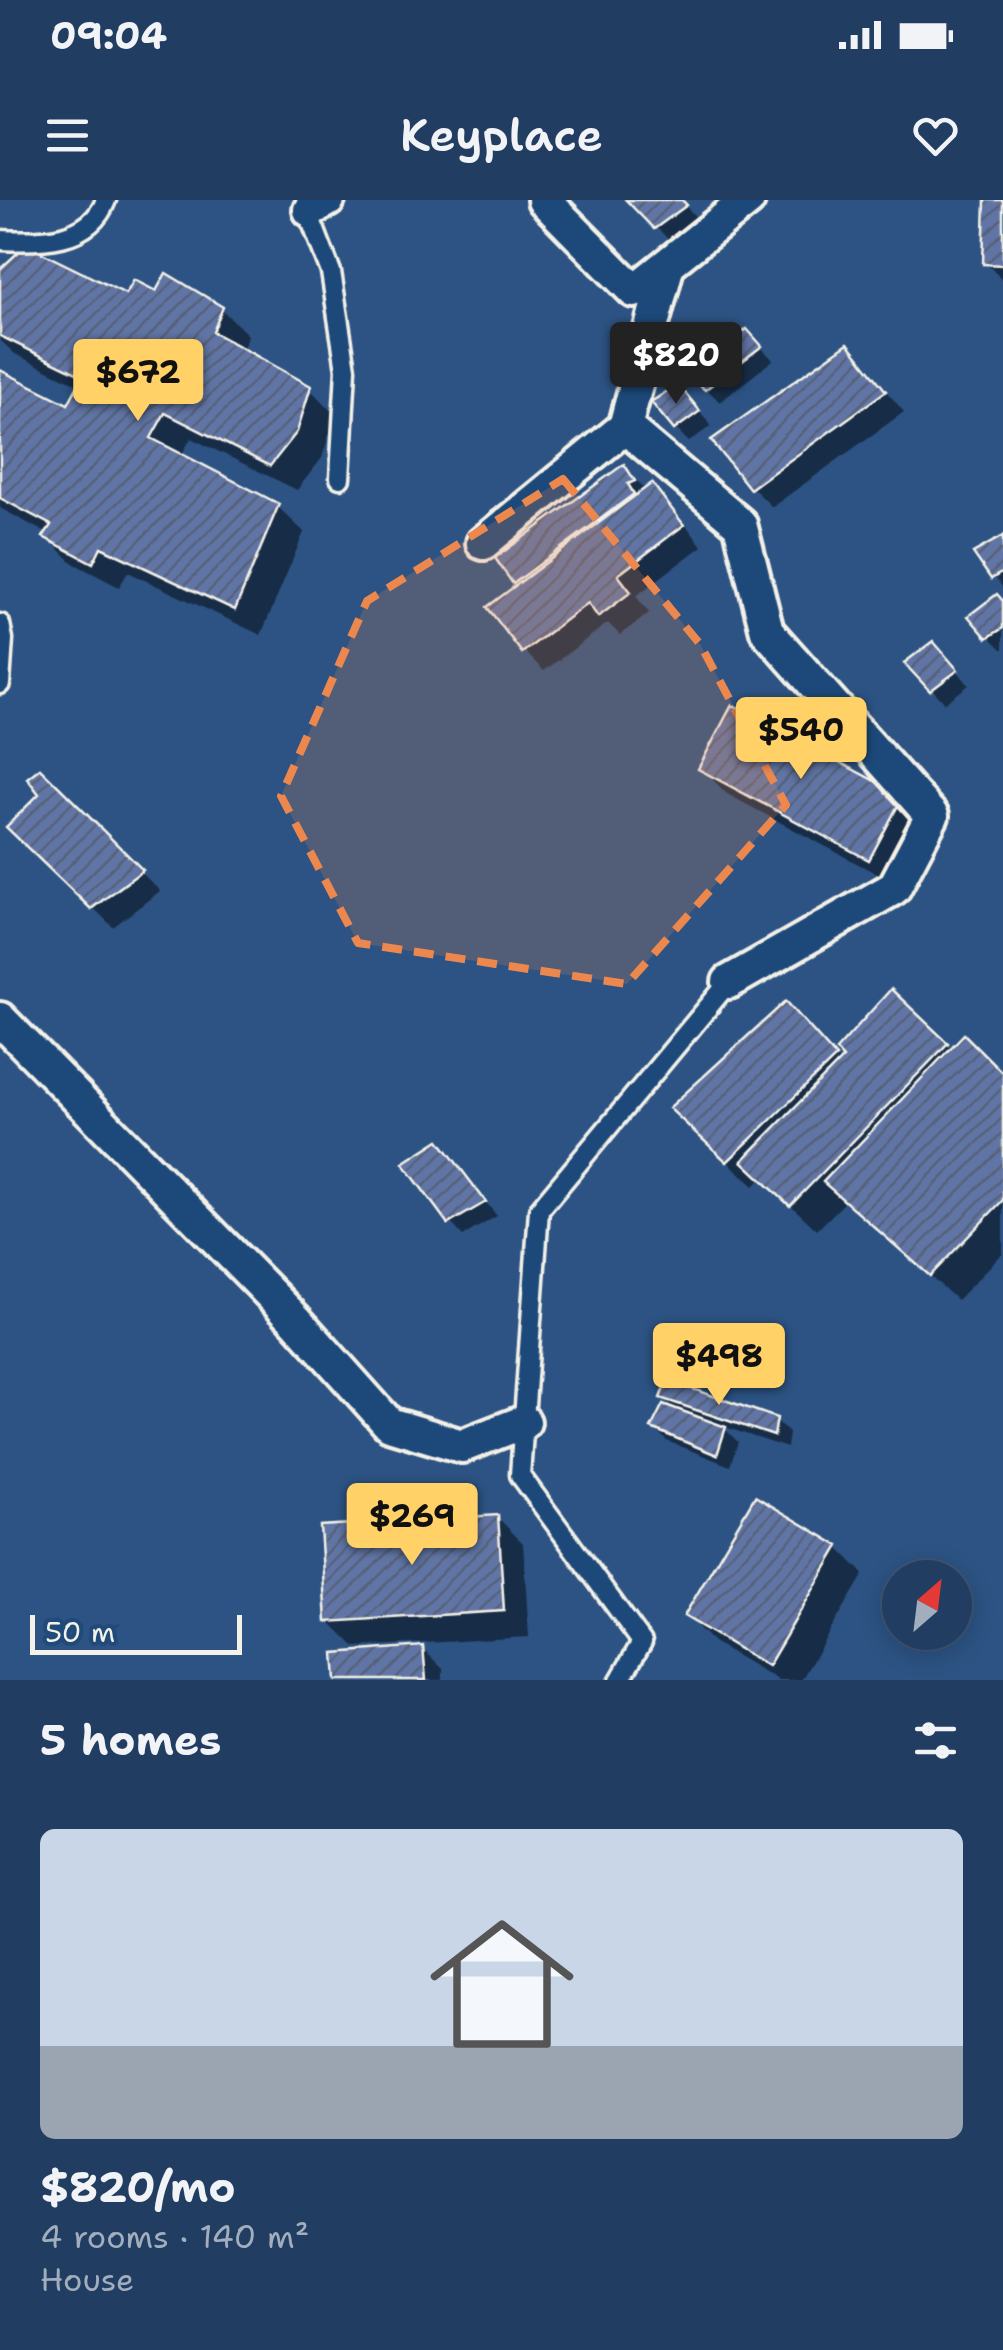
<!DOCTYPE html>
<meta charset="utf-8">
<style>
body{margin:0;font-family:"Shantell Sans",sans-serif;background:#294568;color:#f1f3f6;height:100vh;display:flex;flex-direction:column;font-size:38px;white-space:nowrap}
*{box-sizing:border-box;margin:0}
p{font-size:32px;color:#a2aebe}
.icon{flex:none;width:55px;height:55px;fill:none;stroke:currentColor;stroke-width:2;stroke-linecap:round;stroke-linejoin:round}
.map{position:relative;height:1480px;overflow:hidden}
.drawer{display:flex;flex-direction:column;background:#213e62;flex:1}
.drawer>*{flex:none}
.needle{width:65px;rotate:28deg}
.buttons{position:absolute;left:882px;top:1360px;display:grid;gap:20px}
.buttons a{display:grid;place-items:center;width:90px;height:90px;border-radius:50%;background:#213e62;box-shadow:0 5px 25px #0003,0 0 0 2px #3e5777;font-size:50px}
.scale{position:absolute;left:30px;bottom:25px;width:212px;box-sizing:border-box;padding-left:10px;border:5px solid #f4f1e8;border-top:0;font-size:28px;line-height:35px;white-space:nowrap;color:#f4f1e8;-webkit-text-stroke:8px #1f4a7a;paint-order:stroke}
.price{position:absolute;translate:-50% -85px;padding:0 22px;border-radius:10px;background:#ffd166;color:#111;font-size:32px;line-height:65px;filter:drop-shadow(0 2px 5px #0008)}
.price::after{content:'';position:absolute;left:50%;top:60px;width:30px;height:22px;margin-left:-15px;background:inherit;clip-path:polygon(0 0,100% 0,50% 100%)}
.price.active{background:#222;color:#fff}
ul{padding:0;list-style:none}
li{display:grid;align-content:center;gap:20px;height:530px;padding:0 40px}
li span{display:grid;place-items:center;height:310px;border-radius:15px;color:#555}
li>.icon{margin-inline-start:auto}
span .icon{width:180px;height:180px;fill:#fffc;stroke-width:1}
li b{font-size:42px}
h2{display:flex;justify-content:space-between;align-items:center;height:120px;padding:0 40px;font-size:42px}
.status{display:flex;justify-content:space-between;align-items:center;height:70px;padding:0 50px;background:#213e62;direction:ltr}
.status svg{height:28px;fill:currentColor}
header{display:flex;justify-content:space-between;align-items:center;height:130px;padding:0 40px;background:#213e62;font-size:45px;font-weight:600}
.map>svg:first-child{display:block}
.shadow{fill:#0007}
.building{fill:url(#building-hatch);stroke:#f4f1e8;stroke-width:2.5}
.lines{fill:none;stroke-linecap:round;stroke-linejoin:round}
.service-casing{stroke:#f4f1e8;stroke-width:25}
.minor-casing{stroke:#f4f1e8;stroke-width:40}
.service{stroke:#1f4a7a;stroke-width:18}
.minor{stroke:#1f4a7a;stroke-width:32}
.marked{fill:#ec874e;fill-opacity:0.2;stroke:#ec874e;stroke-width:8;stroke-dasharray:20 12;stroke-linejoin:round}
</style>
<div class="status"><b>09:04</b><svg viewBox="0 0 49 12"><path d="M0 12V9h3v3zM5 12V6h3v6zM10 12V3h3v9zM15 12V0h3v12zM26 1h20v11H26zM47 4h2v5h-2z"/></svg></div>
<header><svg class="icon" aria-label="menu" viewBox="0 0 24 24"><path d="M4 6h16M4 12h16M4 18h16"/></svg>Keyplace<svg class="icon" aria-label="heart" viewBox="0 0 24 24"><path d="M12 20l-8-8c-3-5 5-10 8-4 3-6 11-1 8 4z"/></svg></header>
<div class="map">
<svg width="1003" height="1480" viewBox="0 0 1003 1480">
<defs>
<pattern id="building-hatch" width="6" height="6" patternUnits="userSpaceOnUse" patternTransform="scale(2.5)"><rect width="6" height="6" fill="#6175a5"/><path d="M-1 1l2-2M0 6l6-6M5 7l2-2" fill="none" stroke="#56617a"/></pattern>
</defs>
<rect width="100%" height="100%" fill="#2c5383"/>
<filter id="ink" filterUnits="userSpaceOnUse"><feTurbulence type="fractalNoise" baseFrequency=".01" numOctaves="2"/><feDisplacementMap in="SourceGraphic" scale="20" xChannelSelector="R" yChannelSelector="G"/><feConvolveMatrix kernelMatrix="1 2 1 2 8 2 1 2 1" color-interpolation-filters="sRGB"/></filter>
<g filter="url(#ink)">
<!-- shadow -->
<path class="shadow" d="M629,0H680L704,26L676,47Z
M987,0H1003V80L986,63Z
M0,71L127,98L157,95L221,109L248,135L242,151L309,188L335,215L322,258L297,290L191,238L181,256L277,306L304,332L261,435L128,372L119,387L73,363L47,337L48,334L0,308V173L69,207L81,186L15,154L0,140Z
M760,146L773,160L720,202L692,175Z
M848,146L904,212L772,307L752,287Z
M691,200L711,226L689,242L676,229Z
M623,267L646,290L651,286L671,306L702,346L636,396L649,413L620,435L608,423L544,471L524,451L519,386L499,358Z
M1003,339V388L977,354Z
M1003,403V449H1002L989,436Z
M946,457L969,485L945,503L908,463Z
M701,568L901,598L928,624L896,684L727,594Z
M40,572L160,691L113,727L10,627L43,594Z
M891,792L952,850L1003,876V1053L957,1100L846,1001L817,1030L762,978L754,986L698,934L812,831L841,863Z
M439,943L497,1016L463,1036L450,1022Z
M663,1198L775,1220L789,1233L787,1248L722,1226L738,1242L730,1266L667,1241L654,1228L677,1212Z
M756,1299L838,1348L864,1374L801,1480H778L713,1442L687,1416Z
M497,1317L523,1343L529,1437L355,1447L329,1421Z
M423,1449L443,1469V1480H339Z"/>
<!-- building -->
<path class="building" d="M626,0H682L687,5L654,29Z
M985,0H1003V65L983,64Z
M26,45L126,94L134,80L156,91L166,73L223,107L213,132L311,186L297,232L270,266L165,213L151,238L279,304L235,410L101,347L93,363L43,337L51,325L0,298V170L68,204L83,176L0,136V69Z
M747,129L762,146L705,190L688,175Z
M848,143L886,191L750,289L711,240Z
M678,184L700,211L674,230L651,202Z
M624,264L635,281L628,284L634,294L513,384L495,358Z
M652,283L684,325L618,375L631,392L598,417L588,403L522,453L487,407Z
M1003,336V372L991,379L973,353Z
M997,394L1003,401V428L987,438L968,416Z
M933,441L958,470L930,491L904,463Z
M732,505L903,596L869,660L698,569Z
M40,568L143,670L91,709L6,627L39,594L27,578Z
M891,789L948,843L790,1006L742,961L843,858L836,850Z
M786,801L836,857L727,962L669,908Z
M964,834L1003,873V1000L930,1076L823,982Z
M439,940L486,1002L448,1024L403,963Z
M667,1180L777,1218L774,1236L660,1198Z
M663,1204L726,1227L717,1255L651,1228Z
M755,1296L839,1346L768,1466L684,1416Z
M498,1315L504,1411L326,1422L320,1326Z
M423,1446L426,1480H336L334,1453Z"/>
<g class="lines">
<!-- service casing -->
<g class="service-casing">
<path id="service" d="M306,7L331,72L346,169L340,278
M0,40C40,42 90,43 106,0
M0,424L3,439L0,484
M620,1480L642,1442L520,1275L539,1010L729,782"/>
</g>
<!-- minor casing -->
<g class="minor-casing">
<path id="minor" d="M544,0L634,91L748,0
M310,10L328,0
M625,227L740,324L767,431L932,616L894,688L729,782
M483,343L625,227L668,64
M0,819L296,1120L389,1224L462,1246L524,1222"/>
</g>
<!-- service -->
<use href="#service" class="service"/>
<!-- minor -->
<use href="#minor" class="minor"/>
</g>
</g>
<!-- marked area -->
<path class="marked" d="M563,279L700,444L786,605L627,784L358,743L281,596L367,401Z"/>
</svg>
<div class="buttons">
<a><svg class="needle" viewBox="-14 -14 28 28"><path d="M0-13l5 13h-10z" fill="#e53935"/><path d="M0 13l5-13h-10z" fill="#a2aebe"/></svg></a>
</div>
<div class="scale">50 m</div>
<b class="price active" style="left:676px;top:207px">$820</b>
<b class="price" style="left:138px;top:224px">$672</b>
<b class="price" style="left:801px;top:582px">$540</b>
<b class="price" style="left:719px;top:1208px">$498</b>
<b class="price" style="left:412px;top:1368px">$269</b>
</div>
<section class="drawer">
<h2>5 homes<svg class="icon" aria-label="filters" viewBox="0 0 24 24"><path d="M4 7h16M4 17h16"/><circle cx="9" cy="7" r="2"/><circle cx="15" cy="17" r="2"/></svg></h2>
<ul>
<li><span style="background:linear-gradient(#c9d6e8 70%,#9aa5b1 0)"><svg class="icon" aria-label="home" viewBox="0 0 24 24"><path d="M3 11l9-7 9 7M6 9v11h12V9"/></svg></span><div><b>$820/mo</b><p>4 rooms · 140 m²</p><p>House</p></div></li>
</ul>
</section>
